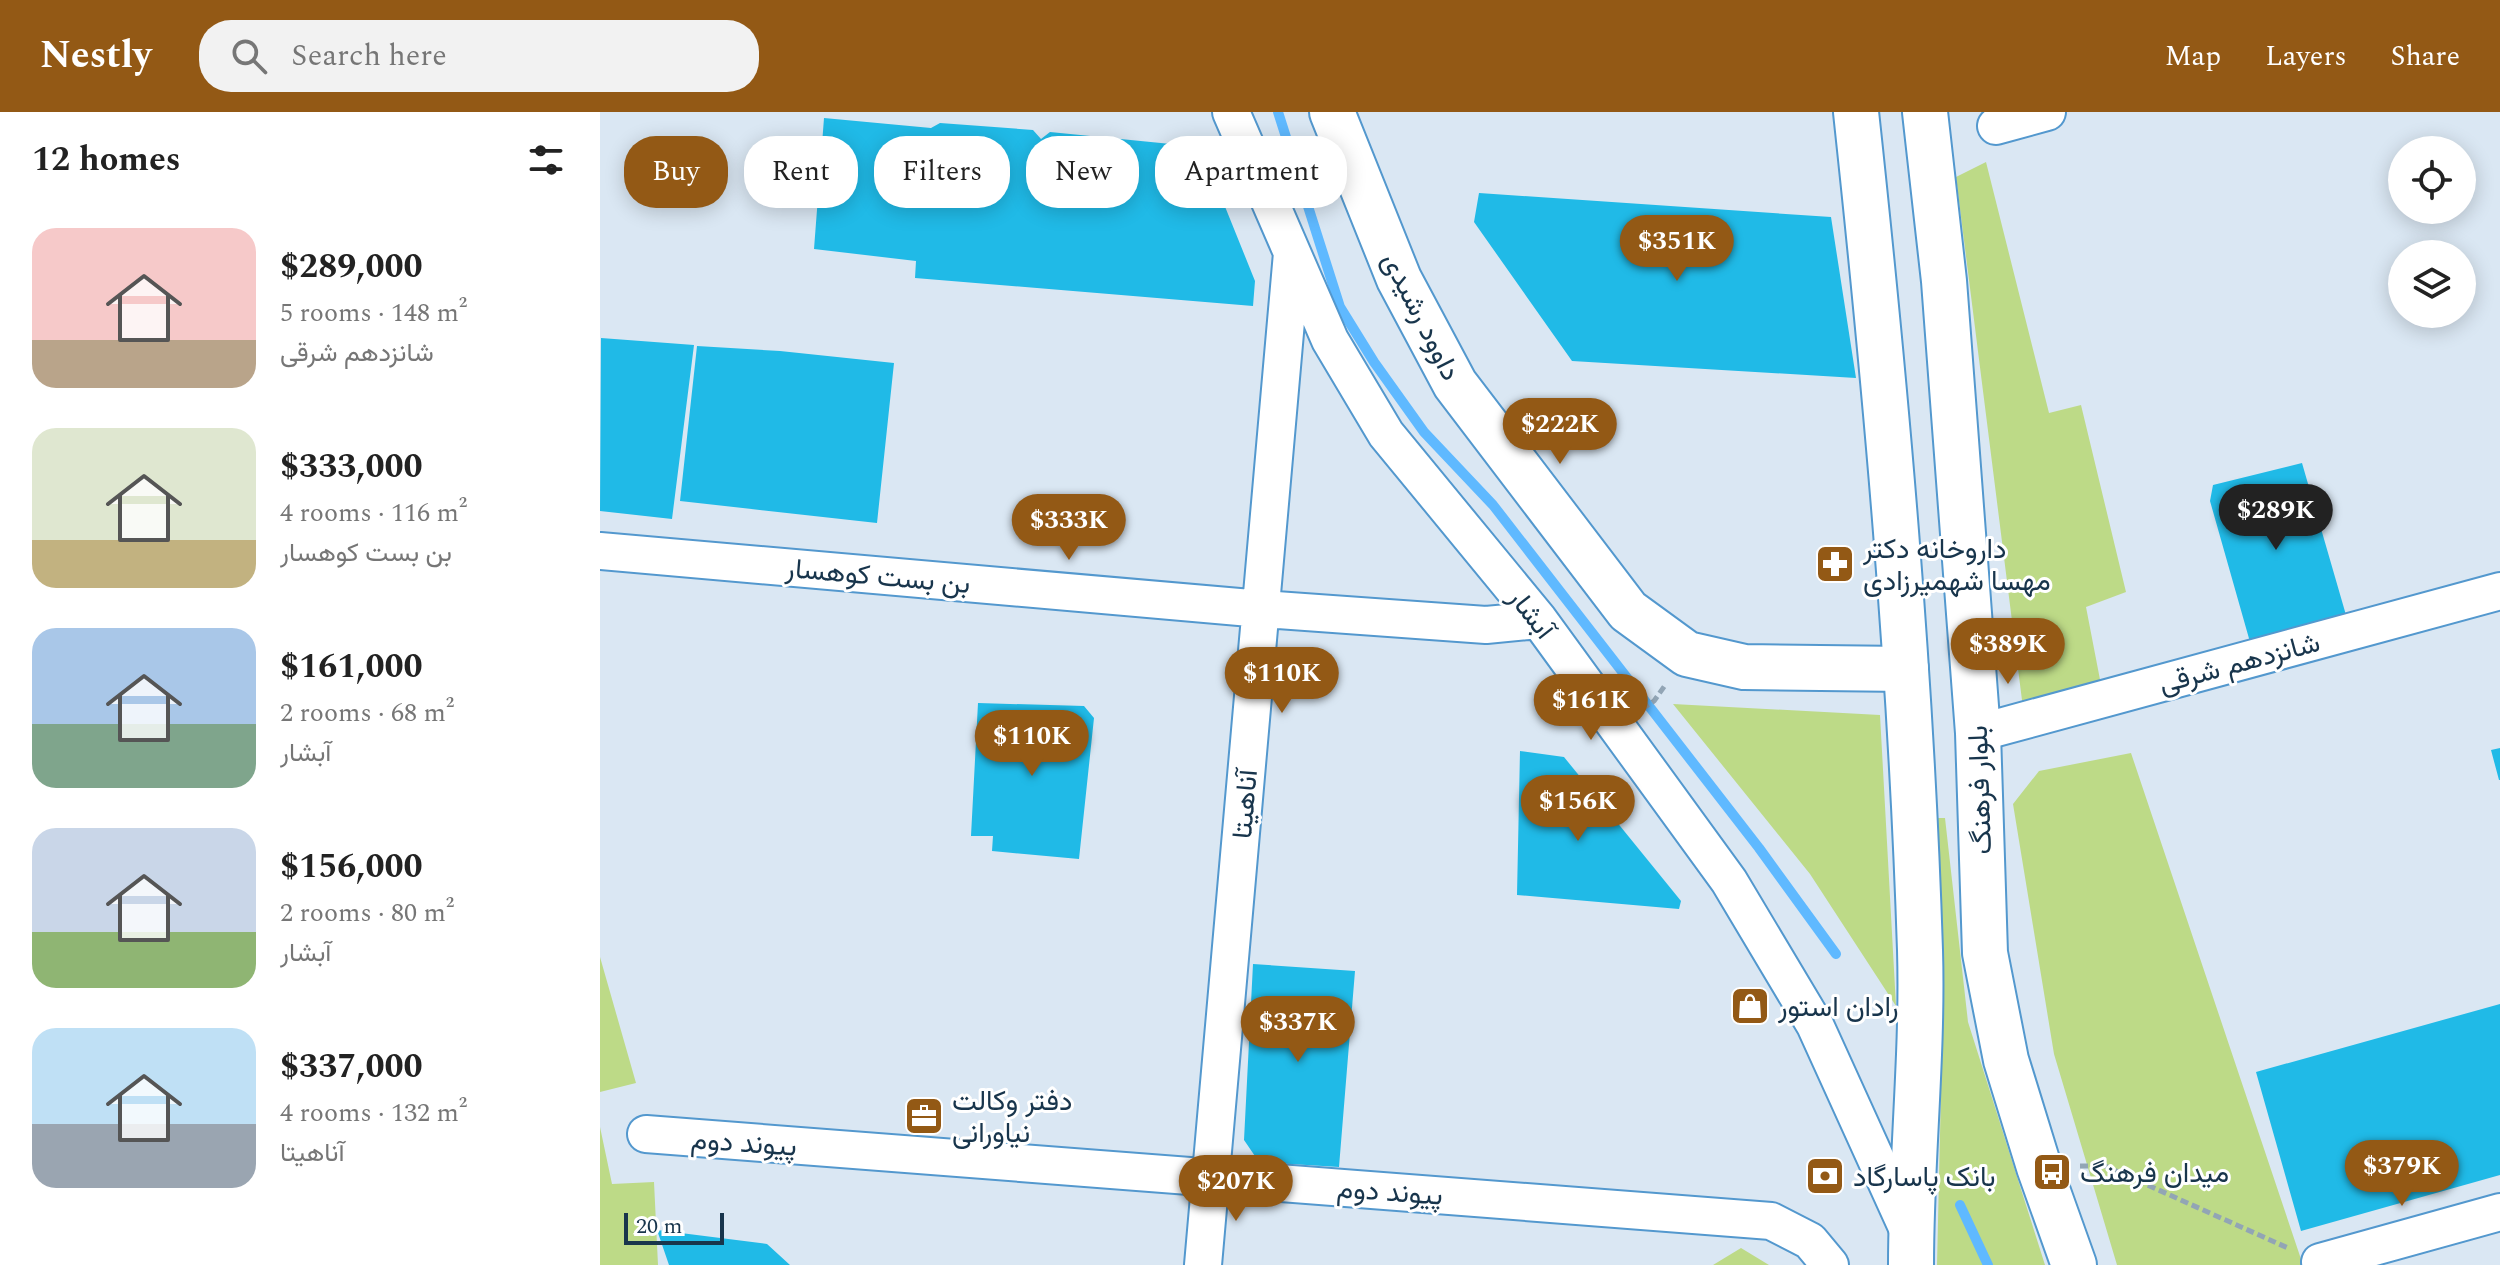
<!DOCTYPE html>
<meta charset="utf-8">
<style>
body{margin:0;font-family:Spectral,Vazirmatn,serif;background:#f2f2f2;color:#222;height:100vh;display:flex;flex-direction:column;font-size:30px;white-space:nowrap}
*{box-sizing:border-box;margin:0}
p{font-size:26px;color:#767676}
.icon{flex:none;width:44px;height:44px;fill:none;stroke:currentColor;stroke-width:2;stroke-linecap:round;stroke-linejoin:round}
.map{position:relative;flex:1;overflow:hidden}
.details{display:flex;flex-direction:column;background:#fff;width:600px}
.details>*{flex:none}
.banner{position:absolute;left:24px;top:24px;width:760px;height:72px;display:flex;gap:16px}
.buttons{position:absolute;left:1788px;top:24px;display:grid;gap:16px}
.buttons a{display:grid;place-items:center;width:88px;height:88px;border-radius:50%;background:#fff;box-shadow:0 4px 20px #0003;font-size:40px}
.scale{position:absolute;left:24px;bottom:20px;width:100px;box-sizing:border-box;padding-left:8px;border:4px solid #18354c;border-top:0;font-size:22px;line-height:28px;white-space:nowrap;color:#18354c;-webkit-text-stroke:6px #fff;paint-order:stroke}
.price{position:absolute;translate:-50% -68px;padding:0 18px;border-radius:28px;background:#935915;color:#fff;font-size:26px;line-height:52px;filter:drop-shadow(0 2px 4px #0008)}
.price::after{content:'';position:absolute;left:50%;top:48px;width:24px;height:18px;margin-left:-12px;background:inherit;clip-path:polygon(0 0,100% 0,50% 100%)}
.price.selected{background:#222;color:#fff}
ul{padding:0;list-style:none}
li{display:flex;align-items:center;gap:24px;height:200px;padding:0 32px}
li span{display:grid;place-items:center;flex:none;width:224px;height:160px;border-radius:24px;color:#555}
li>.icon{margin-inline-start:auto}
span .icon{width:96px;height:96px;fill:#fffc;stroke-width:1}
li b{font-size:34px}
h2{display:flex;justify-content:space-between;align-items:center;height:96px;padding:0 32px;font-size:34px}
.tag{padding:0 28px;border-radius:32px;background:#fff;box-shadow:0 4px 20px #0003;font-size:28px;line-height:72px}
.tag.selected{background:#935915;color:#fff}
header{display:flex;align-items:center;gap:48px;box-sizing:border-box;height:112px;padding:0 40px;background:#935915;color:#fff}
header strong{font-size:38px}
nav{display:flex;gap:44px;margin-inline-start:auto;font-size:28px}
.search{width:560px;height:72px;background:#f2f2f2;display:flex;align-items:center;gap:20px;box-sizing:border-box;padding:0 28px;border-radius:32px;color:#767676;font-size:30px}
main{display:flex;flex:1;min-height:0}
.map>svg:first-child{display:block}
.green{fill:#bdda87}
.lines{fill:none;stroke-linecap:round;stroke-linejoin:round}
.stream{stroke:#5fb9ff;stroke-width:10}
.building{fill:#20bae7}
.minor-casing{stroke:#5398ce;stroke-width:40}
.tertiary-casing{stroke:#5398ce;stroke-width:48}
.secondary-casing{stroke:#5398ce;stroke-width:48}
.path{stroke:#92a5b5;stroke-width:5;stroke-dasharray:8 4;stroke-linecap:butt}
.minor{stroke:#fff;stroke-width:36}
.tertiary{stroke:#fff;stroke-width:44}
.secondary{stroke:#fff;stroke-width:44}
.labels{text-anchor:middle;stroke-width:6;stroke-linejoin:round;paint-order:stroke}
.street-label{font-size:28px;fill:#18354c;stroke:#fff}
.poi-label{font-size:28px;fill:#18354c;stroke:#fff;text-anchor:start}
</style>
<header>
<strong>Nestly</strong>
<div class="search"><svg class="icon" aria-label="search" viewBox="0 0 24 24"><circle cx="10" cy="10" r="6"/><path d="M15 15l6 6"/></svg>Search here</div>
<nav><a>Map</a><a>Layers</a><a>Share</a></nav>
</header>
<main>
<section class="details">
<h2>12 homes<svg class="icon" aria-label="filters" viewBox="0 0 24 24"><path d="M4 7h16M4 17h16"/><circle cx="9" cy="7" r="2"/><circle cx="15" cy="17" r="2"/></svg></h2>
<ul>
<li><span style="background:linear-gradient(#f6c9c9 70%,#b9a48a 0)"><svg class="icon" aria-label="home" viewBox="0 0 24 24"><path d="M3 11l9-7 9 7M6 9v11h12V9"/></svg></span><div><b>$289,000</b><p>5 rooms · 148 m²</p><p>شانزدهم شرقی</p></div></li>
<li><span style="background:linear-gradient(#dfe7d0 70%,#c2b280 0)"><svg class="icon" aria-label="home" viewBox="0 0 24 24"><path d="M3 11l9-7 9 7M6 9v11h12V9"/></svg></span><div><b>$333,000</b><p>4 rooms · 116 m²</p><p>بن بست کوهسار</p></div></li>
<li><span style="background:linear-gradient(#a9c7e8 60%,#7fa58c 0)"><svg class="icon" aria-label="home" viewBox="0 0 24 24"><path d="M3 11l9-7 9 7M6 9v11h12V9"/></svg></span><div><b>$161,000</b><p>2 rooms · 68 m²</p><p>آبشار</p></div></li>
<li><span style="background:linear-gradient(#c9d6e8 65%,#8fb573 0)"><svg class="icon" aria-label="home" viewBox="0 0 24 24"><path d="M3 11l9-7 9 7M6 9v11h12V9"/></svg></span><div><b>$156,000</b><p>2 rooms · 80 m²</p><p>آبشار</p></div></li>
<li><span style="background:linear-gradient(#bfe0f5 60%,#9aa5b1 0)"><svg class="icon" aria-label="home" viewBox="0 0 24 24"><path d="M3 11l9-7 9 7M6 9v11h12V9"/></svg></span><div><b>$337,000</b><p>4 rooms · 132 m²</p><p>آناهیتا</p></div></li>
</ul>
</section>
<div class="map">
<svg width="1900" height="1153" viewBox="0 0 1900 1153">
<rect width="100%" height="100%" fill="#dae7f3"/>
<!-- green -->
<path class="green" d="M1386,50L1449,301L1481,293L1526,480L1486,495L1502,578L1424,604L1356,65Z
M1073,592L1280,603L1296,894L1210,762Z
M1531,641L1703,1153H1517L1454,942L1413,692L1439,659Z
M1332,706H1345L1368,910L1445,1153H1337L1341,979L1340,874Z
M0,845L36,971L0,980Z
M0,1015L12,1072L54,1070L58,1153H0Z
M1141,1136L1169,1153H1113Z"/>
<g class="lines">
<!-- stream -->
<path class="stream" d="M678,0L740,195L774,250L824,320L893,393L1159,736L1236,842
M1360,1093L1388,1153"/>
</g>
<!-- building -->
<path class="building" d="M224,6L331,16L340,11L433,18L441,27L450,20L601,35L655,169L653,194L315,166L316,149L214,137Z
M879,81L1231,105L1256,266L972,249L874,110Z
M1,226L94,233L72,407L0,399Z
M97,234L180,239L294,251L277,411L80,389Z
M1702,351L1746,503L1650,530L1610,389L1613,373Z
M378,591L484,594L494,606L479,747L392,739L393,724H371Z
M1900,636V668H1899L1891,638Z
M920,639L964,645L1081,789L1079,797L917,783Z
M653,852L755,859L739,1055L659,1050L644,1028Z
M1900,892V1063L1701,1119L1656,960Z
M57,1118L167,1132L190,1153H69Z"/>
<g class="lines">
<!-- minor casing -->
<g class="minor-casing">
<path id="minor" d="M631,0L730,228L786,322L939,508L1129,769L1215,913L1310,1122
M1396,14L1447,0
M0,439L662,497L886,513L939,508
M1378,621L1900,479
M46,1022L1171,1109L1210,1129L1230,1153
M1720,1150L1900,1100
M603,1153L692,141"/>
</g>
<!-- tertiary casing -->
<g class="tertiary-casing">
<path id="tertiary" d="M732,0L799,167L855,272L1028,499L1087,542L1144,555L1306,557"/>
</g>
<!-- secondary casing -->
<g class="secondary-casing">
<path id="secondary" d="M1256,0C1286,278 1311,558 1320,838C1323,943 1311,1048 1311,1153
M1325,0L1344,169L1378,621L1385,841L1406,948L1439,1055L1474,1153"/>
</g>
<!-- path -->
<path class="path" d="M1042,597L1054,589L1066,572
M1480,1054H1505L1688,1136"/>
<!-- minor -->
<use href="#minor" class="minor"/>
<!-- tertiary -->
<use href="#tertiary" class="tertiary"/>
<!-- secondary -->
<use href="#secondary" class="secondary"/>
</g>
<!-- icons -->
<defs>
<g id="pharmacy-square" transform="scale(2)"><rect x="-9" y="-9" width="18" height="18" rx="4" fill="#935915" stroke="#fff"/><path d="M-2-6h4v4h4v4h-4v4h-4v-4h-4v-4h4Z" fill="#fff"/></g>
<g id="shop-square" transform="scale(2)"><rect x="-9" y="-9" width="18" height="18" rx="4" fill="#935915" stroke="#fff"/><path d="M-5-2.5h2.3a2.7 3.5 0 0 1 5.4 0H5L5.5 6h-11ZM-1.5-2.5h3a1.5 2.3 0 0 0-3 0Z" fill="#fff"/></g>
<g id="office-square" transform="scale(2)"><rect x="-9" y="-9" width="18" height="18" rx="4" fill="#935915" stroke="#fff"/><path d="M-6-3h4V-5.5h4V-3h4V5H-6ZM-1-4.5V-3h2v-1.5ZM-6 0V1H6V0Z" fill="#fff"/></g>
<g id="bus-square" transform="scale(2)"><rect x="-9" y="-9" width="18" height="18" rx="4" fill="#935915" stroke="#fff"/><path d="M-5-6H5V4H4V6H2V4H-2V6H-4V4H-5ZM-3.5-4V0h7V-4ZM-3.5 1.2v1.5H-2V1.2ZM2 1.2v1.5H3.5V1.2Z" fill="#fff"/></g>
<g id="bank-square" transform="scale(2)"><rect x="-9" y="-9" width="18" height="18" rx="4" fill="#935915" stroke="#fff"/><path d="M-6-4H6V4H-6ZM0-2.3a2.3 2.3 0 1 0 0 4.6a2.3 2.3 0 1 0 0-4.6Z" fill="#fff"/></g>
</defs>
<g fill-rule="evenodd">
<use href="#pharmacy-square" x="1235" y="452"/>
<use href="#shop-square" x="1150" y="894"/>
<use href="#office-square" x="324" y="1004"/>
<use href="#bus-square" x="1452" y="1060"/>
<use href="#bank-square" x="1225" y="1064"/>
</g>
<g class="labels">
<!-- street labels -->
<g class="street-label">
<text transform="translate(822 204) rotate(63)" y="10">داوود رشیدی</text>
<text transform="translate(278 463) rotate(5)" y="10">بن بست کوهسار</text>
<text transform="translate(932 501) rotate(52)" y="10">آبشار</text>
<text transform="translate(1639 550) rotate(-15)" y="10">شانزدهم شرقی</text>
<text transform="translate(1379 678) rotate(-92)" y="10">بلوار فرهنگ</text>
<text transform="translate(644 692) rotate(-85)" y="10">آناهیتا</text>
<text transform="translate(144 1030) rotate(4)" y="10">پیوند دوم</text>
<text transform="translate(790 1079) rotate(4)" y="10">پیوند دوم</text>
</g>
<!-- poi labels -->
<g class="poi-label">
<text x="1263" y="446">داروخانه دکتر<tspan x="1263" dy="32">مهسا شهمیرزادی</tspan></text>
<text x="1178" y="904">رادان استور</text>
<text x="352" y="998">دفتر وکالت<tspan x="352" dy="32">نیاورانی</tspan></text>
<text x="1480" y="1070">میدان فرهنگ</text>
<text x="1253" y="1074">بانک پاسارگاد</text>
</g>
</g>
</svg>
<div class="buttons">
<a><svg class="icon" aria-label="locate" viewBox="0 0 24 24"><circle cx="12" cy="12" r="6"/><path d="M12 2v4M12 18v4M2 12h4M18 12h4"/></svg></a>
<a><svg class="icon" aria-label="layers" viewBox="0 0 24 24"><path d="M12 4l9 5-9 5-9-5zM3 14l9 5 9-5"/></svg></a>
</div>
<div class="scale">20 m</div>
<b class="price" style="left:1077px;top:171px">$351K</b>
<b class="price" style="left:960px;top:354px">$222K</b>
<b class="price selected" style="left:1676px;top:440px">$289K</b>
<b class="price" style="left:469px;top:450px">$333K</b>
<b class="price" style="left:1408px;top:574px">$389K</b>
<b class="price" style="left:682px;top:603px">$110K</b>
<b class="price" style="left:991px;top:630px">$161K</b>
<b class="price" style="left:432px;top:666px">$110K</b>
<b class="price" style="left:978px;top:731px">$156K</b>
<b class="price" style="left:698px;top:952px">$337K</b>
<b class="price" style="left:1802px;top:1096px">$379K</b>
<b class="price" style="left:636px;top:1111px">$207K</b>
<div class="banner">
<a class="tag selected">Buy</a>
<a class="tag">Rent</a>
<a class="tag">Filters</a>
<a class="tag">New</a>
<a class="tag">Apartment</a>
</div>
</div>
</main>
